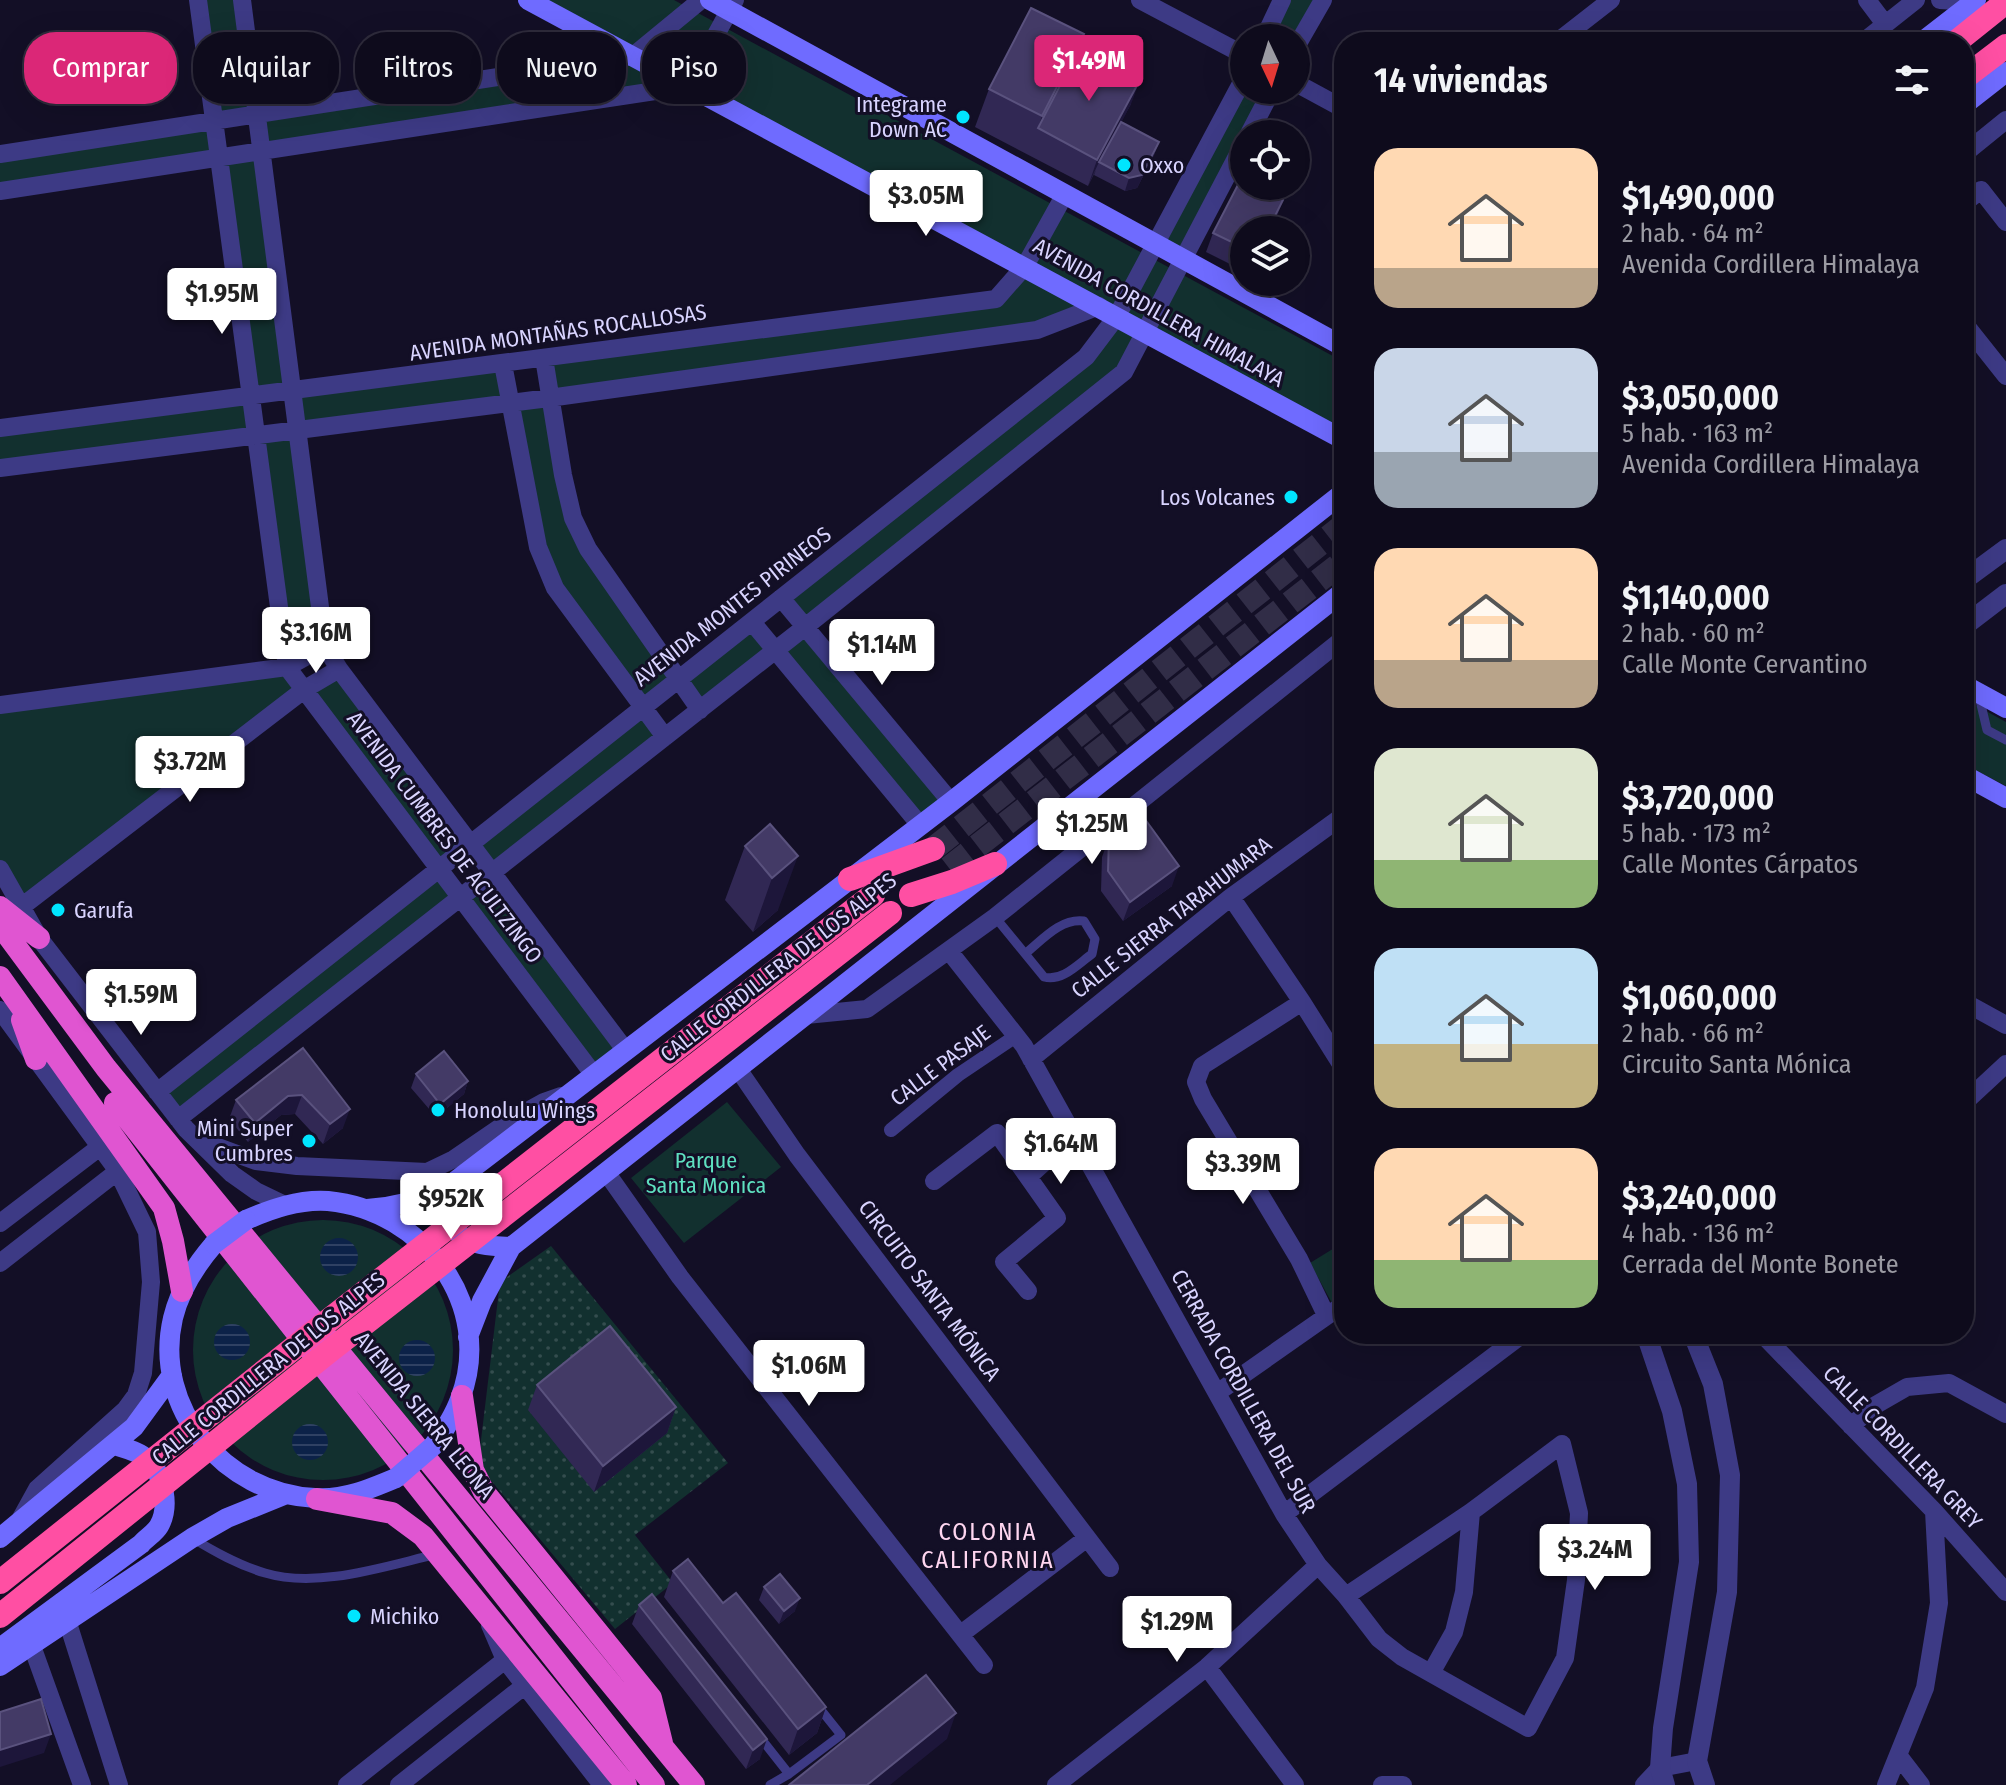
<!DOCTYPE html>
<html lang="es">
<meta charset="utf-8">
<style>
body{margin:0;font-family:"Fira Sans Condensed",sans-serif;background:#1c1929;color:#f1f3f6;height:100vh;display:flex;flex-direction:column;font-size:30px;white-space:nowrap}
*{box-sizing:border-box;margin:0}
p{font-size:26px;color:#9b9ba3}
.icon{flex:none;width:44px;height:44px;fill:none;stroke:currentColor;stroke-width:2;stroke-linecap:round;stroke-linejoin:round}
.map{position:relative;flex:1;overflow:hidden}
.side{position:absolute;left:1334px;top:32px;width:640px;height:1312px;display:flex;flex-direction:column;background:#0e0b1c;border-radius:32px;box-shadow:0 8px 32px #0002,0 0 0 2px #2e2b3b}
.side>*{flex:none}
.hud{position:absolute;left:24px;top:32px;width:760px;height:72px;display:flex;gap:16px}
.needle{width:52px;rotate:176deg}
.controls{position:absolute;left:1230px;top:24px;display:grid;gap:16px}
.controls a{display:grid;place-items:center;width:80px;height:80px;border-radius:50%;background:#0e0b1c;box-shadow:0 8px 32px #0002,0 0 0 2px #2e2b3b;font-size:40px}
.price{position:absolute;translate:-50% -68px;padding:0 18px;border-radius:8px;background:#fff;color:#222;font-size:26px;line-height:52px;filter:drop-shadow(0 2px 4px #0008)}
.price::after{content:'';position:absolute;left:50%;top:48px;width:24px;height:18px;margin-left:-12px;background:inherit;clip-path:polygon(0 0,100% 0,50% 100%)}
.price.active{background:#db2777;color:#fff}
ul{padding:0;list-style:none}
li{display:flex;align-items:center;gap:24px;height:200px;padding:0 40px}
li span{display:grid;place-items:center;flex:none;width:224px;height:160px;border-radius:24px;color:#555}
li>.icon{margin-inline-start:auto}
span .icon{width:96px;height:96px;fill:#fffc;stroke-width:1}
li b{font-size:34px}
h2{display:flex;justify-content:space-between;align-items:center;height:96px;padding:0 40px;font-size:34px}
.tag{padding:0 28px;border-radius:32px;background:#0e0b1c;box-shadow:0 8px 32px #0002,0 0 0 2px #2e2b3b;font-size:28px;line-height:72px}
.tag.active{background:#db2777;color:#fff}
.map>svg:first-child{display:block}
.grass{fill:url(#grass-dots)}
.park{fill:#12302f;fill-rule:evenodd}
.water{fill:url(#water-rules)}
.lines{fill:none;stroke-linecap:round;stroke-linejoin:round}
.motorway-tunnel{stroke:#312d47;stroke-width:24;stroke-dasharray:24 12;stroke-linecap:butt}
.service{stroke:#3d3a85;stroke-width:9}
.pedestrian{stroke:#3d3a85;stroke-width:14}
.minor{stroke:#3d3a85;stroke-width:18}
.tertiary{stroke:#3d3a85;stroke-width:20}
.secondary{stroke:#6f6bff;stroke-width:20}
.trunk{stroke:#e055d1;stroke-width:22}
.motorway{stroke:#ff4fa3;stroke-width:24}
.secondary-bridge{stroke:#6f6bff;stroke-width:20}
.motorway-bridge{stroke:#ff4fa3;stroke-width:24}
.wall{fill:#312854}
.shaded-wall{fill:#1d163a}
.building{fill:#433a66;stroke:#5a527e;stroke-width:2}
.poi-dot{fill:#00e5ff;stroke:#130f26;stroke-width:3}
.labels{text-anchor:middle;stroke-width:6;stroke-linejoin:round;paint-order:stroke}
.poi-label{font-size:22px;fill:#d9d4ff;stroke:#130f26;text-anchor:start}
.street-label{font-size:22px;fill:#d9d4ff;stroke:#130f26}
.park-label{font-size:22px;fill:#5fe0c0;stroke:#130f26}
.neighbourhood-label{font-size:24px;letter-spacing:2px;fill:#ffd6f0;stroke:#130f26}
</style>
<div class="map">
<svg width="2006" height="1785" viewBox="0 0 2006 1785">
<defs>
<pattern id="grass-dots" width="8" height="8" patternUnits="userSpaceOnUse" patternTransform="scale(2)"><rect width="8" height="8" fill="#12302f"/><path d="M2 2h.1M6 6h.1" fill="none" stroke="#344d4e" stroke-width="1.8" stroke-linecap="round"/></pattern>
<pattern id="water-rules" width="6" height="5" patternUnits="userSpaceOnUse" patternTransform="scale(2)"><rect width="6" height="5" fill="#0c2248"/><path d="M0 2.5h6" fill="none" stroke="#2f4163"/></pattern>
</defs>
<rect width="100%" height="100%" fill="#130f26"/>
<!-- grass -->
<path class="grass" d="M551,1246L728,1463L635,1535L673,1583L615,1629L478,1465L500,1282Z"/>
<!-- park -->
<path class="park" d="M198,0H242L257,114L633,56L688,86L262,151L292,390L503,364L510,403L549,398L544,358L996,299L1025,266L1099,306L1037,330L550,398L573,518L679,679L752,622L775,650L805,627L781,598L1086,357L1117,316L1145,331L1124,372L806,627L951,802L920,825L776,651L700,710L679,680L643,707L665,737L492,873L626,1051L594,1075L459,899L178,1119L157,1092L437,870L305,689L20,908L0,869V705L286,667L256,436L0,468V428L251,396L219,158L0,191V154L214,121ZM257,115L262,151L219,157L215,121ZM292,391L297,430L256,435L251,396ZM510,404L555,588L643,707L469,845L339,669L305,688L288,667L325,646L297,430ZM469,845L491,873L459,898L438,870Z
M543,0H674L1344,362V432Z
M1282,0H1323L1296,38H1264Z
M1244,90H1272L1182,257L1156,244Z
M1964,699L2006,722V786L1964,764Z
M727,1102L781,1167L684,1243L631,1178Z
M193 1350a130 130 0 1 1 260 0a130 130 0 1 1-260 0Z
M1344,1242V1296L1332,1303L1310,1263Z"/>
<!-- water -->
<path class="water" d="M320 1257a19 19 0 1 1 38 0a19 19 0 1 1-38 0Z
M214 1342a18 18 0 1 1 36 0a18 18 0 1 1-36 0Z
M399 1358a18 18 0 1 1 36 0a18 18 0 1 1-36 0Z
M292 1442a18 18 0 1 1 36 0a18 18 0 1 1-36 0Z"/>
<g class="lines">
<!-- motorway-tunnel -->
<path class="motorway-tunnel" d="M933,849L1344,525
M949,868L1344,561"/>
<!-- service -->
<path class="service" d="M1979,696L1987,730L2006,740
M995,917L1044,977C1062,982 1078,964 1092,954L1095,939L1084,921C1061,918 1043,939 1026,953
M192,1538C215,1552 238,1565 265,1573C318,1589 385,1566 437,1554
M759,1736L789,1774
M770,1785L789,1774L841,1735L817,1705"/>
<!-- pedestrian -->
<path class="pedestrian" d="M891,1130L958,1075L1016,1036"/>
<!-- minor -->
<path class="minor" d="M198,0L287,667L594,1075
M242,0L325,646L339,669L626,1051
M1140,0L1244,55
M1867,0L1885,24L1882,35
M1940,0L1973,2
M1264,38L1282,0
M1557,42L1611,0
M1863,42L1916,0
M1296,47L1323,0
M1296,83L1344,109
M1249,134L1272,90
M0,154L633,56L701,0
M1964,154L2006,120
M0,191L688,86L735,0
M1964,203L1981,190L2006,222
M1964,323L2006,376
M544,358L563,475L573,518L588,549L700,710
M503,364L538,547L555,588L665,737
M0,428L996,299L1025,266L1065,194
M0,468L549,398L1037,330L1099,306
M781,598L951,802
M752,622L920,825
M0,705L287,667L325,646
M0,869L39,938L186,1129L232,1174L256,1191L285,1205
M1231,897L1302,1002L1344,1069
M20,908L305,689L339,669
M949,951L1024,1046L1284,1514L1318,1565L1346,1596L1379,1639L1402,1657L1528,1728L1565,1658L1576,1580L1579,1513L1562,1444L1471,1512L1346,1596
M1302,1002L1202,1066L1196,1082L1203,1099L1299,1259L1326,1315
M1964,1002L2006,1025
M0,1010L117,1170L147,1232L151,1282L143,1373L136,1395L125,1410L37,1489L21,1518
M806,1015L867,1009L995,917L1344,638
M1031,1059L1231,897L1344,815
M738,1069L797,1155L1110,1568
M157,1092L1086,357L1117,316L1244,78
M1964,1103L2006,1064
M178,1119L805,627L1124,372L1244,143
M207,1143L256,1161L297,1166L427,1172L454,1159L511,1120L544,1102L561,1096
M606,1172L680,1277L984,1665
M1029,1176L1073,1136
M934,1181L997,1133L1057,1218L1004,1262L1028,1291
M0,1223L109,1140
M0,1263L127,1164
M1764,1336L1934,1511L2006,1592
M1217,1393L1344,1304
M1851,1426L1874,1406L1907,1387L1949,1383L2006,1414
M1284,1514L1523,1334
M67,1620L119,1785
M490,1625L505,1660L602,1785
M961,1634L1087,1538
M32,1646L82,1785
M1207,1667L1295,1785
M1431,1673L1454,1632L1464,1592L1471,1512
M1898,1755L1921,1785
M347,1785L505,1660
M399,1785L524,1686
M1056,1785L1207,1667L1318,1565
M1382,1785H1403
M1644,1785L1660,1768L1697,1761
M1886,1785L1925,1688L1939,1603L1934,1511"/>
<!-- tertiary -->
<path class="tertiary" d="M1964,580L2006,549
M1964,626L2006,594
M1646,1334L1672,1411L1687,1484L1689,1562L1663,1728L1660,1768L1665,1785
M1693,1334L1713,1384L1730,1475L1727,1592L1697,1761L1705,1785"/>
<!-- secondary -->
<path class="secondary" d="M528,0L1344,440
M710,0L1344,347
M1922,42L1976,0
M1964,105L2006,72
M1964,685L2006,708
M1964,775L2006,798
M445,1189C450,1240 463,1245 511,1247
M367,1209C396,1207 419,1201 445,1189L951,802L1344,492
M246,1220C271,1209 299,1199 328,1201C423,1210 496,1305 460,1399C454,1416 444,1431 433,1446
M214,1244C195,1266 180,1289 173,1318C152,1408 225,1494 315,1498C344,1500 370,1489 396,1478
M468,1337L482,1301L511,1247L1344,591
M0,1538L134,1427L172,1375
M0,1648L141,1544C146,1538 155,1533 159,1526C170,1507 164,1475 148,1460C139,1451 126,1449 114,1445
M0,1666L192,1538L227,1518L284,1495"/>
<!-- trunk -->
<path class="trunk" d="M0,907L39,938
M0,925L106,1068L694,1785
M0,977L164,1208L173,1241L182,1291
M22,1020L36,1059
M115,1103L654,1785
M462,1396L473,1470L484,1492L651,1698L662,1743
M317,1499L392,1513L423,1536L626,1785"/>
<!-- motorway -->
<path class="motorway" d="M1956,42L2006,2
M1964,78L2006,46
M850,879L933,849
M911,895L952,882L995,864"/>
<!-- secondary-bridge -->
<path class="secondary-bridge" d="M214,1244L246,1220
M396,1478L433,1446"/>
<!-- motorway-bridge -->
<path class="motorway-bridge" d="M0,1582L310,1335L873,895
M0,1616L327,1353L890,913"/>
</g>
<!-- wall -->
<path class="wall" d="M1084,34L1080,47L1131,104L1121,122L1159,142L1154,155L1137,188L1125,191L1094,175L1096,170L1088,186L975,127L989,89Z
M1276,220L1244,230V271L1206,252L1213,233Z
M770,824L778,910L753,932L725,900L745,846Z
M1109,838L1172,886L1123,921L1101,891L1102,857Z
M303,1048L343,1128L323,1144L295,1114L281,1115L248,1142L229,1119L236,1100Z
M416,1074L468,1081L464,1094L436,1117L411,1088Z
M537,1385L676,1407L667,1433L594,1492L528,1410Z
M673,1571L723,1603L826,1707L817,1733L789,1755L664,1597Z
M764,1587L795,1611L779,1624L759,1600Z
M639,1605L760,1759L746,1769L632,1624Z"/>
<!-- shaded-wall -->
<path class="shaded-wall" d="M1084,34L1070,72L1038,128L1042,116Z
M1141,78L1131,104L1100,163L1099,162L1088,186L1097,160Z
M1159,142L1154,155L1137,188L1125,191L1129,178Z
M1283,200L1276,220L1271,230H1268Z
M798,856L778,910L753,932L772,878Z
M1179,866L1172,886L1123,921L1130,902Z
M468,1081L464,1094L436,1117L440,1104Z
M302,1095L295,1114L281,1115L248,1142L255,1123L288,1096Z
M350,1109L343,1128L323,1144L330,1124Z
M676,1407L667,1433L594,1492L603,1466Z
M800,1598L795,1611L779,1624L784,1611Z
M826,1707L817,1733L789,1755L798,1729Z
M956,1713L947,1739L890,1785H867Z
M51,1734L44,1753L0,1767V1750Z
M767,1739L760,1759L746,1769L753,1750Z"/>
<!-- building -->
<path class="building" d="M1031,8L1084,34L1042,116L989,89Z
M1080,47L1141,78L1097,160L1038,128Z
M1121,122L1159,142L1142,175L1129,178L1099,162Z
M1241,179L1244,180V186H1256L1283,200L1268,230H1244V248L1213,233Z
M1142,815L1179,866L1130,902L1108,871L1109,838Z
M770,824L798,856L772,878L745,846Z
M303,1048L350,1109L330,1124L302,1095L288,1096L255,1123L236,1100Z
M444,1051L468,1081L440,1104L416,1074Z
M610,1326L676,1407L603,1466L537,1385Z
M688,1559L723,1603L736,1593L826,1707L798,1729L673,1571Z
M780,1574L800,1598L784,1611L764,1587Z
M652,1594L767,1739L753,1750L639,1605Z
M926,1675L956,1713L867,1785H789Z
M41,1699L51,1734L0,1750V1712Z"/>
<!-- markers -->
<g class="poi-dot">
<circle cx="963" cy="117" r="8"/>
<circle cx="1124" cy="165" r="8"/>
<circle cx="1291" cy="497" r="8"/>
<circle cx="58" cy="910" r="8"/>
<circle cx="438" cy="1110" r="8"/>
<circle cx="309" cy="1141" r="8"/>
<circle cx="354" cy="1616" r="8"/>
</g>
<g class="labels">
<!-- poi labels -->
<g class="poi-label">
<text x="947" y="112" text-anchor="end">Integrame<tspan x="947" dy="25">Down AC</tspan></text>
<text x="1140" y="173">Oxxo</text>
<text x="1275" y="505" text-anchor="end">Los Volcanes</text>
<text x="74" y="918">Garufa</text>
<text x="454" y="1118">Honolulu Wings</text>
<text x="293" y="1136" text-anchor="end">Mini Super<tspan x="293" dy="25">Cumbres</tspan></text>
<text x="370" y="1624">Michiko</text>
</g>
<!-- street labels -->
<g class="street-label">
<text transform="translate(1159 312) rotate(29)" y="8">AVENIDA CORDILLERA HIMALAYA</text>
<text transform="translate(558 332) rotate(-8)" y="8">AVENIDA MONTAÑAS ROCALLOSAS</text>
<text transform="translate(732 606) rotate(-38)" y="8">AVENIDA MONTES PIRINEOS</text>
<text transform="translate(445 837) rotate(53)" y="8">AVENIDA CUMBRES DE ACULTZINGO</text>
<text transform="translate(1171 917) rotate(-38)" y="8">CALLE SIERRA TARAHUMARA</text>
<text transform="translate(778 967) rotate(-38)" y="8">CALLE CORDILLERA DE LOS ALPES</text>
<text transform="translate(940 1065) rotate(-37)" y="8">CALLE PASAJE</text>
<text transform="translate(930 1290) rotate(53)" y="8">CIRCUITO SANTA MÓNICA</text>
<text transform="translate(268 1368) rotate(-39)" y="8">CALLE CORDILLERA DE LOS ALPES</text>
<text transform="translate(1244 1391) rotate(61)" y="8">CERRADA CORDILLERA DEL SUR</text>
<text transform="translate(425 1415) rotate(51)" y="8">AVENIDA SIERRA LEONA</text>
<text transform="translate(1903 1447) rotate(46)" y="8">CALLE CORDILLERA GREY</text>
</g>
<!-- park labels -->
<g class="park-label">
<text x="706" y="1168">Parque<tspan x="706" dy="25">Santa Monica</tspan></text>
</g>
<!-- neighbourhood labels -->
<g class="neighbourhood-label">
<text x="988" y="1540">COLONIA<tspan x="988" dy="28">CALIFORNIA</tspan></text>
</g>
</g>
</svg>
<div class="controls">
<a><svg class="needle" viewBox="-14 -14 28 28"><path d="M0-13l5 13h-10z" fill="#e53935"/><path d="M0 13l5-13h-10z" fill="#9b9ba3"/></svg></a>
<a><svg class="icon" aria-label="locate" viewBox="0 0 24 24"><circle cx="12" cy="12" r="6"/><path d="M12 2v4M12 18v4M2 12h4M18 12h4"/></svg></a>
<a><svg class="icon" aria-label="layers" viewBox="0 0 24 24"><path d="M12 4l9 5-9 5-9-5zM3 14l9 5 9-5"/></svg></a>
</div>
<b class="price active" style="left:1089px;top:103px">$1.49M</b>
<b class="price" style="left:926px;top:238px">$3.05M</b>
<b class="price" style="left:222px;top:336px">$1.95M</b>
<b class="price" style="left:316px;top:675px">$3.16M</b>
<b class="price" style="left:882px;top:687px">$1.14M</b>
<b class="price" style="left:190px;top:804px">$3.72M</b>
<b class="price" style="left:1092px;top:866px">$1.25M</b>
<b class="price" style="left:141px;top:1037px">$1.59M</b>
<b class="price" style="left:1061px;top:1186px">$1.64M</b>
<b class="price" style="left:1243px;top:1206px">$3.39M</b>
<b class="price" style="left:451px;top:1241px">$952K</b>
<b class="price" style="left:809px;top:1408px">$1.06M</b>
<b class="price" style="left:1595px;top:1592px">$3.24M</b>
<b class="price" style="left:1177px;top:1664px">$1.29M</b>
<div class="hud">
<a class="tag active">Comprar</a>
<a class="tag">Alquilar</a>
<a class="tag">Filtros</a>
<a class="tag">Nuevo</a>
<a class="tag">Piso</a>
</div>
<section class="side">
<h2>14 viviendas<svg class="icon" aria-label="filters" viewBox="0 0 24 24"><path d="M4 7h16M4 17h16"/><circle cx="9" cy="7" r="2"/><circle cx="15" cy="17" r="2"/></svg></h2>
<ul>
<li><span style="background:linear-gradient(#ffd9b3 75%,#b9a48a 0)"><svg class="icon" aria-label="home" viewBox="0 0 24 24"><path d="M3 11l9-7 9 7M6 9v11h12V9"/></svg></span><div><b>$1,490,000</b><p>2 hab. · 64 m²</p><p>Avenida Cordillera Himalaya</p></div></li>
<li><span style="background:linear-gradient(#c9d6e8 65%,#9aa5b1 0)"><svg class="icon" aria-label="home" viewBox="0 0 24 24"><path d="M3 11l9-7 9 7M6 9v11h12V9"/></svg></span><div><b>$3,050,000</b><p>5 hab. · 163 m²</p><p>Avenida Cordillera Himalaya</p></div></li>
<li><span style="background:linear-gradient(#ffd9b3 70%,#b9a48a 0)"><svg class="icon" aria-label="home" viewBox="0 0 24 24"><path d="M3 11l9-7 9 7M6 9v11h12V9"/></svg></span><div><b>$1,140,000</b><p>2 hab. · 60 m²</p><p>Calle Monte Cervantino</p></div></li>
<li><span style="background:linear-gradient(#dfe7d0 70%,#8fb573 0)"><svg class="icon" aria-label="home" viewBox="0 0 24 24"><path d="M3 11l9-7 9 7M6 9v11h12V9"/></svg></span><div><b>$3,720,000</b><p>5 hab. · 173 m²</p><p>Calle Montes Cárpatos</p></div></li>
<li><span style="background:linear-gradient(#bfe0f5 60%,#c2b280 0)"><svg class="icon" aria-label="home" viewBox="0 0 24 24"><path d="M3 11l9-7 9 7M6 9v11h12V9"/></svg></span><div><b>$1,060,000</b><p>2 hab. · 66 m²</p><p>Circuito Santa Mónica</p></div></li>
<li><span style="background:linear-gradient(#ffd9b3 70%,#8fb573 0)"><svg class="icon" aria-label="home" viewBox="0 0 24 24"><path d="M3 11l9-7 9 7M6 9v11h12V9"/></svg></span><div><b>$3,240,000</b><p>4 hab. · 136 m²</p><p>Cerrada del Monte Bonete</p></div></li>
</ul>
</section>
</div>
